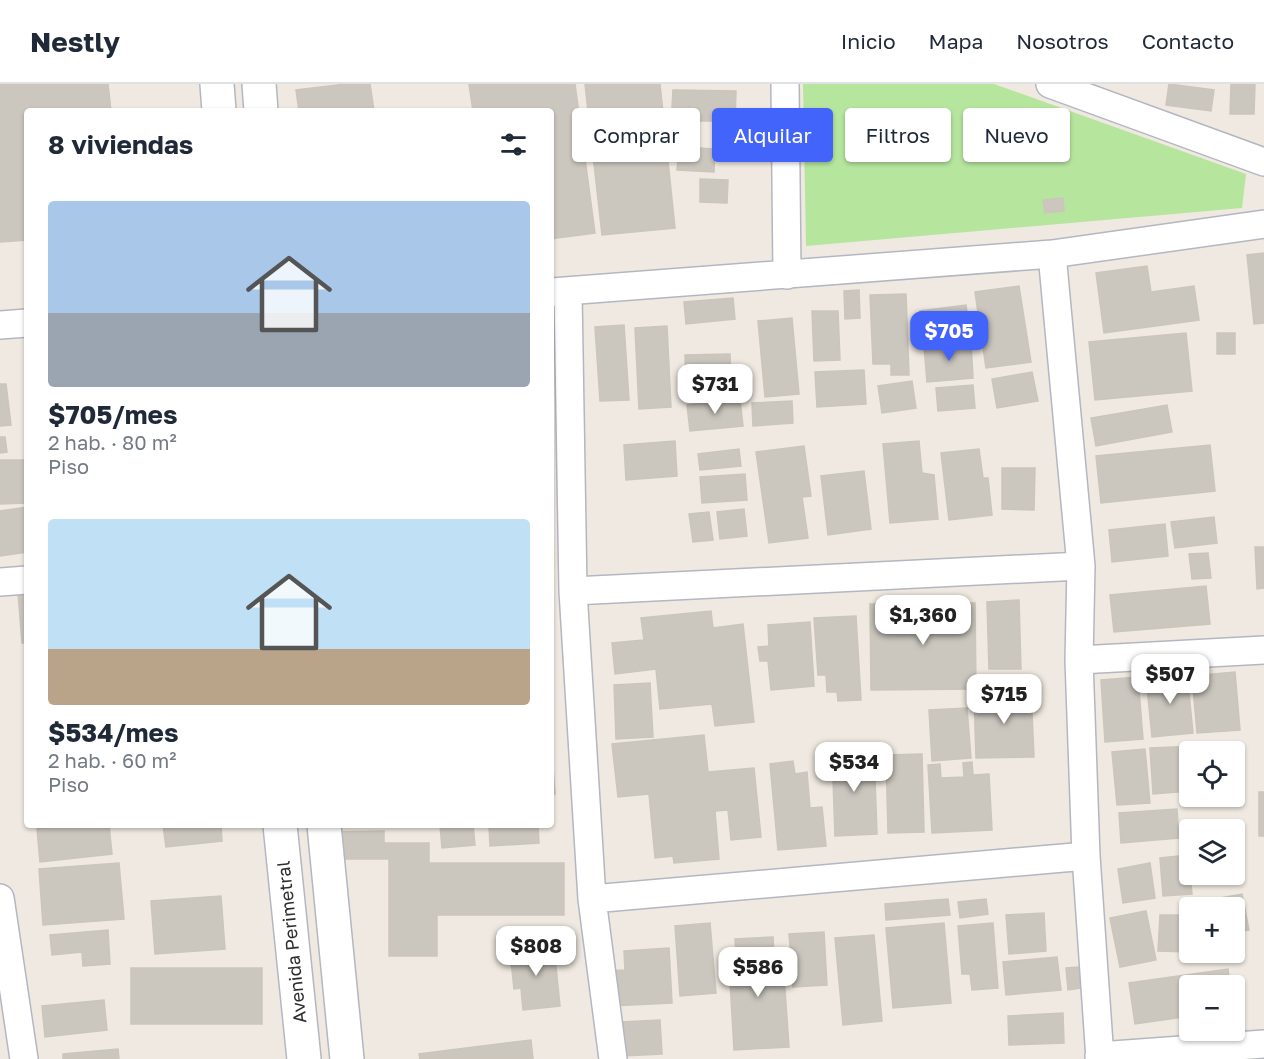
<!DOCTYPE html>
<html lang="es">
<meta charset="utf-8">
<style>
body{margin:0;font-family:"Golos Text",sans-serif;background:#f6f6f7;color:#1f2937;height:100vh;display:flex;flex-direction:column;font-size:22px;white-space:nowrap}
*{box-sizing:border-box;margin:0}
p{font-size:20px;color:#747a83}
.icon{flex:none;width:33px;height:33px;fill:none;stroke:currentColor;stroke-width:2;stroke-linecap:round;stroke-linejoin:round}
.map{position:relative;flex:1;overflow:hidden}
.panel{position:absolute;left:24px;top:24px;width:530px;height:720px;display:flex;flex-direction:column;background:#fff;border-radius:6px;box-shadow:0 2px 4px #0004}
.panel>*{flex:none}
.banner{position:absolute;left:572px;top:24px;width:570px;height:54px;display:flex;gap:12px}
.fabs{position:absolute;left:1179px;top:657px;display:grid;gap:12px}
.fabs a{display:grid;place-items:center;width:66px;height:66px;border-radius:6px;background:#fff;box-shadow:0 2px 4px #0004;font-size:30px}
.price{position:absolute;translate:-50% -51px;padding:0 14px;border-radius:12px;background:#fff;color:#222;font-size:20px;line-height:39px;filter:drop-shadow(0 2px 3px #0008)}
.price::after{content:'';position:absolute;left:50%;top:36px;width:18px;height:14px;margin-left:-9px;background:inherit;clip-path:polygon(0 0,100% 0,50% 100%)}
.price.current{background:#4264fb;color:#fff}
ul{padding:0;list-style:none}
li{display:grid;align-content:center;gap:12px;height:318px;padding:0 24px}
li span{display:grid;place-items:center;height:186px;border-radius:6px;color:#555}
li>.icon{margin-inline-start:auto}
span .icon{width:108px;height:108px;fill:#fffc;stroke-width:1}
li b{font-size:26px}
h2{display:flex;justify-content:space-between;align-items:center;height:72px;padding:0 24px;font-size:26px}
.pill{padding:0 21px;border-radius:6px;background:#fff;box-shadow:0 2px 4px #0004;font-size:21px;line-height:54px}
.pill.current{background:#4264fb;color:#fff}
header{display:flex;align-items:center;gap:36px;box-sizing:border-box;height:84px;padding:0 30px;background:#fff;border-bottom:2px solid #e0e1e3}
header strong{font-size:28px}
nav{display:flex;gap:33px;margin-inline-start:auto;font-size:21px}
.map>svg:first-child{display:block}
.green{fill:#b6e59e}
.building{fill:#cbc7bf;stroke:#cbc5ba;stroke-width:1.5}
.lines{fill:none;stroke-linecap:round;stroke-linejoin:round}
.street-casing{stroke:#b4b7c1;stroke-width:30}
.secondary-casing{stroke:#b4b7c1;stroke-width:36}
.street{stroke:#fff;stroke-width:27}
.secondary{stroke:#fff;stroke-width:33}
.labels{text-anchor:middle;stroke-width:4.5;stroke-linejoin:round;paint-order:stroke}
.street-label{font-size:18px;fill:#2e2e2e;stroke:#fff}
</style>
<header>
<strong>Nestly</strong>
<nav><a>Inicio</a><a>Mapa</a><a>Nosotros</a><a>Contacto</a></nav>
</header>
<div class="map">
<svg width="1264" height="975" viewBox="0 0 1264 975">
<rect width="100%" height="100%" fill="#efe9e1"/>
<!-- green -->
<path class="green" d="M803,0H994L1246,90L1242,124L806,162Z"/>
<!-- building -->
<path class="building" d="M0,0H108L111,27H27V156L0,158Z
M346,0H370L374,27H299L296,6Z
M469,0H575L595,149L550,155V27H473Z
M585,0H660L675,144L602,151Z
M1169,0L1214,6L1211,27L1166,21Z
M1231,0H1255L1254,30H1230Z
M673,6L736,7L735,37H699V25L672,24Z
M679,63L715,65L714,88L677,86Z
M700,95L728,96L727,119L700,118Z
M1063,114L1064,127L1045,129L1043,116Z
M1264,169V239L1254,240L1247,171Z
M1147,182L1151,208L1194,202L1199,236L1104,249L1096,189Z
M1019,202L1031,278L986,284L975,208Z
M859,206L860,234L845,235L844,207Z
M906,210L909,291H891V280H873L870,211Z
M733,214L735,235L686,240L684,218Z
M966,221L970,249L923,255L920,227Z
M812,227H838L840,276L814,277Z
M792,234L799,310L765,313L758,237Z
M624,241L629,316L600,317L595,243Z
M667,242L671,323L639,325L635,244Z
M1186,249L1192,307L1095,316L1089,258Z
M1217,249H1235V270H1217Z
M971,258L973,294L927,298L924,262Z
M730,270L731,302H686L685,271Z
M864,286L866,320L817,323L815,288Z
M1032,288L1038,317L997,324L992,295Z
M912,297L916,324L882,329L878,302Z
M0,300H6L11,341L0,342Z
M973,301L975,324L938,327L936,304Z
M740,316L743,342L690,347L687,321Z
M792,317L793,339L753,342L752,319Z
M1167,321L1172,348L1096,362L1091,334Z
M0,353H5L7,368L0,369Z
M675,357L677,392L626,396L624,361Z
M919,357L922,389L934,391L938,435L890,439L883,360Z
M1210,361L1215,407L1101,419L1096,372Z
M804,362L811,412L802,413L808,454L769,459L756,368Z
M739,365L741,382L700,386L698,370Z
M979,365L983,394H988L992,431L949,436L941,369Z
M0,376H25L27,419L0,420Z
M1002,384H1035L1034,426L1002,425Z
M864,387L871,445L828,451L821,392Z
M745,390L747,416L702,419L700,393Z
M27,423V468L0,472V427Z
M744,425L747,452L720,455L717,428Z
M709,428L713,456L693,458L689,430Z
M1214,433L1217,459L1175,464L1171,438Z
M1165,440L1168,472L1112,478L1109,446Z
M1255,463H1264V504L1257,505Z
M1208,469L1211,494L1192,495L1189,470Z
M1206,502L1210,540L1114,548L1110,511Z
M27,508V559H22L18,509Z
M1019,516L1021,585H989L987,518Z
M975,519L976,605L871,606L870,520Z
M711,527L713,544L743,540L754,638L715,642L712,620L660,625L656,585L615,590L612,559L644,556L641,534Z
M856,532L861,616L838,617L837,608H827L826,591H818L814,534Z
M810,538L814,602L771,606L768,577H760L758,563L769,562L768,541Z
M1235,588L1240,646L1197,649L1192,592Z
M1187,589L1193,649L1152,653L1146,593Z
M1138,593L1143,655L1105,658L1101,596Z
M650,599L653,653L616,655L614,601Z
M1031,607L1034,673L976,674L974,609Z
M967,624L971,674L932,677L929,626Z
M704,651L708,688L754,684L761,753L731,756L728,726L715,727L719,775L674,779L673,772L655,774L649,710L618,713L612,660Z
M1197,662V668H1190V707L1153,710L1150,664Z
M1145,665L1150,719L1117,721L1112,668Z
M874,666L877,750L835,752L832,667Z
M922,670L924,748L888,749L886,671Z
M550,672H552L555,710H550Z
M793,677L795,690L807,688L810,724L822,723L826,762L778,766L770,680Z
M972,678L973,691L989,690L992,746L932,749L928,681L940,680L941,694L964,693L963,679Z
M1259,708H1264V752H1259Z
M1177,725L1179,754L1121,759L1119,729Z
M79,741H109L112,770L40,778L37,745Z
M163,741H221L222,757L166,763Z
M440,741H473L475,761L442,764Z
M489,741H538L539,759L490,762Z
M384,747V759H429V779H564V831H437V872H389V775H328V748Z
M1188,771L1192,810L1163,812L1160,774Z
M119,779L124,835L43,841L39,785Z
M1150,779L1155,814L1123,819L1118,785Z
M1242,810L1249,846L1234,848V824H1198L1197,818Z
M221,812L225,865L155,870L151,817Z
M948,815L950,831L886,836L885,820Z
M986,815L988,830L960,834L958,818Z
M1146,827L1156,876L1120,883L1110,834Z
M1044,829L1046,867L1009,870L1006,831Z
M1160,831H1190V868L1158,867Z
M710,839L716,909L680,912L675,842Z
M944,839L951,919L893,924L886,844Z
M993,839L998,904L972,906L970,890H962L958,842Z
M108,846L110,880L83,882L82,868L52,871L50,851Z
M824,848L827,901L793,903L789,850Z
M874,851L882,937L843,941L835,854Z
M773,853L775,892L784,891L789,963L734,966L730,896H738L735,855Z
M554,863L560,922L523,926L521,904L514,905L510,867Z
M669,864L672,919L610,922L608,887L625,886L624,867Z
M1057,873L1061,906L1006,911L1003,878Z
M1079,883L1080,904L1068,906L1066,884Z
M131,884H262V940H131Z
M1228,885L1230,902H1190V932L1135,940L1129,899Z
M104,916L107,946L45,953L42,922Z
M1063,929L1064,959L1009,961L1008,932Z
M660,936L662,970L622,972L621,938Z
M531,956L533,975H420L419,970Z
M118,965L119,975H63V970Z"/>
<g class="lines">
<!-- street casing -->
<g class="street-casing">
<path id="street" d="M785,0L787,191
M1050,0L1264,78
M1052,170L1081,482L1079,576L1086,772L1100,975
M552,208L1052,170L1264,140
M568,208L573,507L592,815L613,975
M0,241L27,239
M0,498L27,496
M573,507L1081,482
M1079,576L1264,566
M0,814L24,975
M592,815L1086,772
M1099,972L1264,960"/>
</g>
<!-- secondary casing -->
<g class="secondary-casing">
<path id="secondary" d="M217,0L219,27
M259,0L261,27
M280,741L304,975
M324,741L347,975"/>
</g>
<!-- street -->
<use href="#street" class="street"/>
<!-- secondary -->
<use href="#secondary" class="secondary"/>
</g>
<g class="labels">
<!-- street labels -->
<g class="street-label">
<text transform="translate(292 858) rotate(-96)" y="6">Avenida Perimetral</text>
</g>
</g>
</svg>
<div class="fabs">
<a><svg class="icon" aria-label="locate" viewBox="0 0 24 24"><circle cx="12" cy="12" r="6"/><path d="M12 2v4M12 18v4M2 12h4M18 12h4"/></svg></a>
<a><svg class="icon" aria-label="layers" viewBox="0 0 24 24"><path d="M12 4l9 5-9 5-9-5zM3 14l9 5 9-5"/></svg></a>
<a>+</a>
<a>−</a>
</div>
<b class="price current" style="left:949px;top:278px">$705</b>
<b class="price" style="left:715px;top:331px">$731</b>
<b class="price" style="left:923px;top:562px">$1,360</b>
<b class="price" style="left:1170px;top:621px">$507</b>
<b class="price" style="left:1004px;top:641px">$715</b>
<b class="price" style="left:854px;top:709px">$534</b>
<b class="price" style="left:536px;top:893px">$808</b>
<b class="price" style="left:758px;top:914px">$586</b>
<div class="banner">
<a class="pill">Comprar</a>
<a class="pill current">Alquilar</a>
<a class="pill">Filtros</a>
<a class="pill">Nuevo</a>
</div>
<section class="panel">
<h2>8 viviendas<svg class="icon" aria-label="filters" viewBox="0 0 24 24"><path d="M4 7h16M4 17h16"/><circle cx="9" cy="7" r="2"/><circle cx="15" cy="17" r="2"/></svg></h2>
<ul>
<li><span style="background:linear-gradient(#a9c7e8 60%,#9aa5b1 0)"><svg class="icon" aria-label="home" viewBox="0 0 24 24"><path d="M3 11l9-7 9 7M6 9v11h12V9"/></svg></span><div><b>$705/mes</b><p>2 hab. · 80 m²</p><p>Piso</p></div></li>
<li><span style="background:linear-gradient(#bfe0f5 70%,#b9a48a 0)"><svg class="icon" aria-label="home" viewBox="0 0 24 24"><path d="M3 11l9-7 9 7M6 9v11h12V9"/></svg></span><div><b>$534/mes</b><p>2 hab. · 60 m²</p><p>Piso</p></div></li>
</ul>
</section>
</div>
